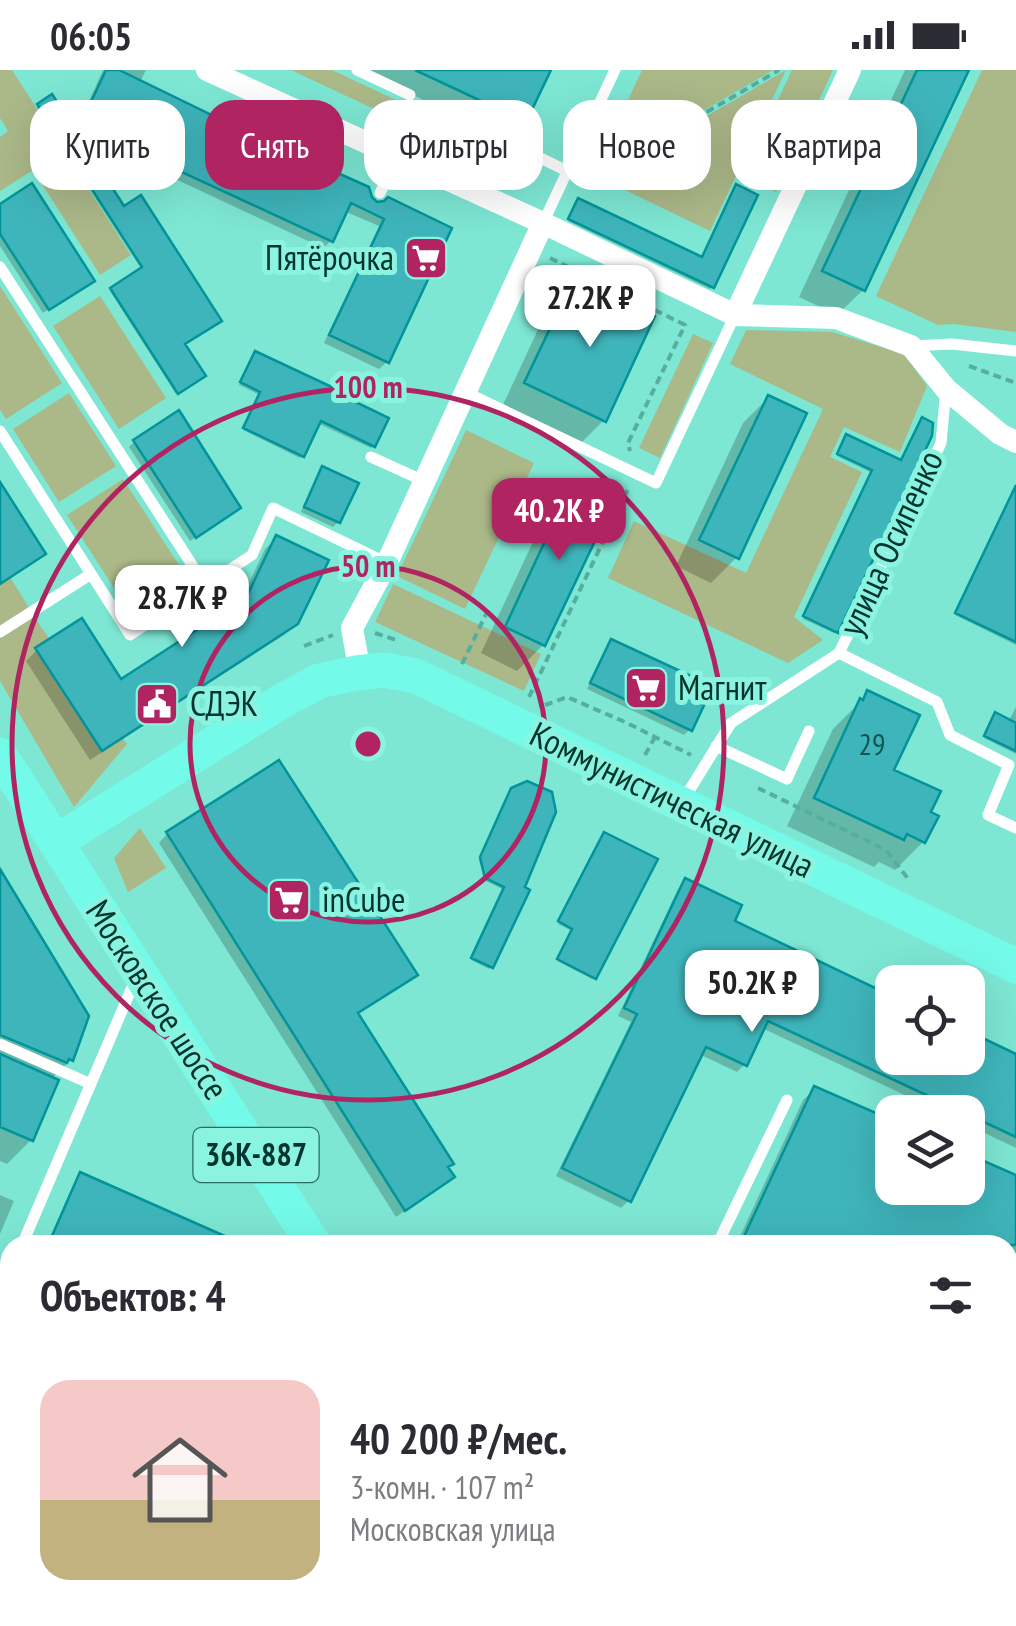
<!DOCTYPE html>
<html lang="ru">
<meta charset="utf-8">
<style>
body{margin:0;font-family:"PT Sans Narrow",sans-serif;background:#f7f7f7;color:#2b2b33;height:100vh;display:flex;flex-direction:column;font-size:38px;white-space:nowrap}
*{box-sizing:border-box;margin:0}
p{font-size:32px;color:#7c7c81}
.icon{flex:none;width:55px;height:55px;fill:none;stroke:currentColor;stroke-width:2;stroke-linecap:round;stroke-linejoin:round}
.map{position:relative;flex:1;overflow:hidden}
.panel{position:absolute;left:0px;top:1165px;width:1018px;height:392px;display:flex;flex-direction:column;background:#fff;border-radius:30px 30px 0 0;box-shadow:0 10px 40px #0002}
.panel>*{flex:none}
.banner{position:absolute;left:30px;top:30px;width:958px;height:90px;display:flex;gap:20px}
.fabs{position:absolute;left:875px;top:895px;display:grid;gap:20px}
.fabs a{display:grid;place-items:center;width:110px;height:110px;border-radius:20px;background:#fff;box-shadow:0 10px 40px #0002;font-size:50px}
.price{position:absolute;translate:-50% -85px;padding:0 22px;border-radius:20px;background:#fff;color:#222;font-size:32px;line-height:65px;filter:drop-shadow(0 2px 5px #0008)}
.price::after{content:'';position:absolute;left:50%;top:60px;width:30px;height:22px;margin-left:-15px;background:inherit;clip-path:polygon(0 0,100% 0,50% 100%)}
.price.selected{background:#b02561;color:#fff}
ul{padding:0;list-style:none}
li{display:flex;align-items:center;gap:30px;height:250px;padding:0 40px}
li+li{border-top:2px solid #e1e1e2}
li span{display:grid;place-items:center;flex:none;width:280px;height:200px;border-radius:30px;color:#555}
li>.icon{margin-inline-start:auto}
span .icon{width:120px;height:120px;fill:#fffc;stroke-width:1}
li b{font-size:42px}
h2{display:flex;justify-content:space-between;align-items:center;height:120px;padding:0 40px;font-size:42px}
.pill{padding:0 35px;border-radius:30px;background:#fff;box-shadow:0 10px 40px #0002;font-size:35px;line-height:90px}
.pill.selected{background:#b02561;color:#fff}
.status{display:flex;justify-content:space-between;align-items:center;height:70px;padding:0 50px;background:#fff;direction:ltr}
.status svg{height:28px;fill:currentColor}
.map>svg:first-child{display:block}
.green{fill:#abb888}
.shadow{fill:#0003}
.building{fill:#3eb5bb;stroke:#01959b;stroke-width:2.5}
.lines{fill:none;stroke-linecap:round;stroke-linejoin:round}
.path{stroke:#56ae9e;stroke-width:4;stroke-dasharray:8 5;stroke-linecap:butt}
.lane{stroke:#fff;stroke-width:11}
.street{stroke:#fff;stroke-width:22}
.primary{stroke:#74fae9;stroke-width:35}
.ring{fill:none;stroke:#b02561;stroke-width:5}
.labels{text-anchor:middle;stroke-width:10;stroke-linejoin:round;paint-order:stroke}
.number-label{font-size:30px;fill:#105450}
.shield{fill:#8af4e0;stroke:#2a6e62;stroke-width:2.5}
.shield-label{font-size:32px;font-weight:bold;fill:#01342c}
.poi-label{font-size:35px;fill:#01342c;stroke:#8af4e0;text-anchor:start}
.street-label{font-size:35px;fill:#01342c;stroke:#8af4e0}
.centre{fill:#b02561;stroke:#8af4e0;stroke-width:5}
.ring-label{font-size:30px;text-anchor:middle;font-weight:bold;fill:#b02561;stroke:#8af4e0;stroke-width:10;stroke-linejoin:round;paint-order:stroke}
</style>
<div class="status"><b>06:05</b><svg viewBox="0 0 49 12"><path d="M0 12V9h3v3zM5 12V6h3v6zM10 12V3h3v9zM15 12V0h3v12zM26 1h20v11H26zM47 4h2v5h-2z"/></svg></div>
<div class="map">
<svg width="1016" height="1556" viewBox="0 0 1016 1556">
<rect width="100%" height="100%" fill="#7de7d3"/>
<!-- green -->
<path class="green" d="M0,0H12L131,185L100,205L33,100L0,121V67L8,61L0,48Z
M291,0H332L411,37L404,53Z
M642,0H773L593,105Z
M786,0L710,161L600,108Z
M792,0H833L776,122L742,106Z
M982,0H1016V262L954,254L938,255L876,226Z
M0,216L62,313L6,349L0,340Z
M100,226L166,328L119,359L53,256Z
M746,260L832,262L904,284L927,316L900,382L844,357L830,387L862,402L794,547L823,570L788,593L608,508L634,451L746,503L823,339L730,294Z
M693,264L713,273L660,388L639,378Z
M69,323L116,396L59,432L13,359Z
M466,360L534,393L465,539L397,506Z
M123,409L190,512L134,549L67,445Z
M0,491L41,557L127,674L74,737L0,611Z
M393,514L541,584L524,621L375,552Z
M140,758L166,798L128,822L114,788Z"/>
<!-- shadow -->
<path class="shadow" d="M103,0H146L139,14L376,134L449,159L387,292L379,299L324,273L379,156L344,141L331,171L323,178L75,62Z
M360,0H548L524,51L506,69Z
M905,0H966L863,220L837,245L799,227Z
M38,36L123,139L182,275L201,308L176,324L110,221L142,200L37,38Z
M577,133L712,217L710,219L568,151Z
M0,137L87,215L43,243L0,176Z
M574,211L604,350L578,376L501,339L549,236Z
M253,286L373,376L371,378L317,353L300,388L243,360L260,325L239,315Z
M768,328L737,487L711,513L676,496L743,353Z
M845,369L901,393L834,563L803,549L872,403L837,386Z
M134,372L233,443L190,471L129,377Z
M323,399L338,452L333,457L301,442L318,404Z
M574,414L543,575L517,601L481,583L548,440Z
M1010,429H1016V575L955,545Z
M277,468L296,552L284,565L90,690L26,591L37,580L121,612L238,536L265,479Z
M612,572L709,617L689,660L684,665L587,619L607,577Z
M868,624L890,701L927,743L923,772L895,800L879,792L874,797L787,756L833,659Z
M1016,637V684L984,668L993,647L1008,652Z
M278,693L415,904L406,912L356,944L446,1098L444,1114L396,1147L159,773L167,764Z
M527,713L491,897L489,899L471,890L504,820L484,810L479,790L509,723Z
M603,766L594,908L592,909L557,891L572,861L558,854Z
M0,804L71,990L51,1009L31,1070L7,1094L0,1091Z
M686,811L731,852L892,929V988H968V964L1016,987V1078L968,1055V1042H941L762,958L745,994L737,1002L699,984L629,1130L621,1138L556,1106L631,952L618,946L678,819Z
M815,1019L892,1053V1118H968V1086L1016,1108V1358L1008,1376V1175H736L803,1030Z
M80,1105L220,1175H47L76,1110Z
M0,1125L14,1131L0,1164Z
M10,1262V1301L0,1297V1285Z
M0,1312L10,1315V1406L0,1430Z
M50,1548H102L98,1556H47Z
M191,1548H290L309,1556H187Z
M806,1548H930L926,1556H824Z"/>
<!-- building -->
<path class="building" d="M106,0H119L255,66L369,117L372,127L377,132L384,131L388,127L452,158L389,293L329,265L384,149L351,133L333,172L80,55Z
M415,0H551L526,52Z
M917,0H969L865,221L822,201Z
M52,24L124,136L141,125L222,251L185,274L206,306L178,324L110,218L142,197L37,34Z
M32,113L95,211L49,240L0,164V134Z
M736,114L758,125L714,218L568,149L578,128L702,187Z
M574,208L655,246L606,352L524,313Z
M255,281L336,319L335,322L389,348L375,377L321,351L304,387L243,358L260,322L240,312Z
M768,325L807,343L739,489L699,470Z
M179,340L241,438L196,468L133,370Z
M922,347L933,353L932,366L838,563L803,546L872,400L837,384L846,364L901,390Z
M322,396L359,413L340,453L304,437Z
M573,411L614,431L545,576L505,557Z
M0,412L46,484L0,514Z
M1016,415V572L955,543Z
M276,465L329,490L298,554L102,681L35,578L82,548L121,609L246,528Z
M611,569L713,616L692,661L590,613Z
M867,620L920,645L894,700L941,721L931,742L939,746L925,773L907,764L904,770L814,728L860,628L863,630Z
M995,642L1016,653V681L984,666Z
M279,690L418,905L358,943L454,1094L448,1097L455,1107L405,1141L166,762Z
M527,711L552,722L556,742L525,817L530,820L493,898L471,888L504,817L485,808L480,787L511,718Z
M604,762L658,789L596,909L557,889L572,859L558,851Z
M0,799L89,946L73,991L69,989L67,993L0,965Z
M685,808L742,835L735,851L892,926V988H968V961L1016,984V1067L768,951L747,996L706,977L631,1132L562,1098L637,944L624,938Z
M0,984L59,1010L33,1071L0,1057Z
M814,1016L892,1050V1118H968V1084L1016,1105V1175H740Z
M80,1102L245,1175H48Z"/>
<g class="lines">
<!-- path -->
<path class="path" d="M583,114L779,0
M550,188L685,255L628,373L630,381
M969,296L1016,313
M375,563L399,571
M304,576L333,565
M462,594L488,540
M529,627L628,419
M545,635L567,627L625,652L691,685
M645,685L655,667
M758,718L886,780L909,810
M1008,1415L1016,1396
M944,1556L948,1548"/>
<!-- lane -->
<path class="lane" d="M357,0L410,25
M438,38L567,101
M380,123L398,87
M543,153L615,0
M0,197L205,515
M911,276L952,274L1016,281
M465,322L656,413L735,245
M0,361L130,565L252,485L273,438L387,493
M371,387L424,411
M0,562L91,504
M839,583L937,632L950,665L1009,695L988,745L1016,758
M716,676L787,709L809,661
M684,729L731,653L839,583L941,373L946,319
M0,974L91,1014
M22,1175L136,908
M717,1175L787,1030
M0,1228L10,1204
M0,1300L10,1304
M369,1548L389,1556
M715,1548L734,1556
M145,1556L149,1548"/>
<!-- street -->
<path class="street" d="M207,0L543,153L735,245L836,248L911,276L946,319L1000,364L1016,372
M735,245L850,0
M360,602L352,558L387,493L543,153
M1008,1515L1016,1497
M988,1556L992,1548"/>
<!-- primary -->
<path class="primary" d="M0,685L314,1175
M56,772L280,632L319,611L356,603L384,600L416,606L1016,896
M549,1548L554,1556"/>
</g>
<!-- distance rings -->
<g class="ring">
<circle cx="368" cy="674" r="178"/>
<circle cx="368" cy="674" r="356"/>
</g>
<!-- icons -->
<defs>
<g id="supermarket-square" transform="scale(2.25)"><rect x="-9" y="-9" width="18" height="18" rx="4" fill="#b02561" stroke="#8af4e0"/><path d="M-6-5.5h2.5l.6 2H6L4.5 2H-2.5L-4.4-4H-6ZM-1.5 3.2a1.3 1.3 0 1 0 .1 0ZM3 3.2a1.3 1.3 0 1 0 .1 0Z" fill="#fff"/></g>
<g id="civic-square" transform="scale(2.25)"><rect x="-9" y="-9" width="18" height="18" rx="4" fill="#b02561" stroke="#8af4e0"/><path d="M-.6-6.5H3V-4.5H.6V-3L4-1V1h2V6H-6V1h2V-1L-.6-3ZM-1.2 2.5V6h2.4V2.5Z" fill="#fff"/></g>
</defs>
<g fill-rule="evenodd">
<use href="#supermarket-square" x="426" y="188"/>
<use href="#supermarket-square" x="646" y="618"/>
<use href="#civic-square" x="157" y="634"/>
<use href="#supermarket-square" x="289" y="830"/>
</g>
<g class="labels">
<!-- number labels -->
<g class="number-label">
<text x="872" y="685">29</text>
</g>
<!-- shield labels -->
<rect class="shield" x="193.5" y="1058" width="125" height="54" rx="8"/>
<g class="shield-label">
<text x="256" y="1096">36К-887</text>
</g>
<!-- poi labels -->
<g class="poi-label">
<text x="394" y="200" text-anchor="end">Пятёрочка</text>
<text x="678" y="630">Магнит</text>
<text x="190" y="646">СДЭК</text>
<text x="322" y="842">inCube</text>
</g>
<!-- street labels -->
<g class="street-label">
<text transform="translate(891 473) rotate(-65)" y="12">улица Осипенко</text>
<text transform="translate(672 730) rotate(26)" y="12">Коммунистическая улица</text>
<text transform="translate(157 930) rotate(57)" y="12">Московское шоссе</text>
</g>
</g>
<circle cx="368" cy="674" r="15" class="centre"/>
<g class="ring-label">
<text x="368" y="328">100 m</text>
<text x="368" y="507">50 m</text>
</g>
</svg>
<div class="fabs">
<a><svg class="icon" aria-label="locate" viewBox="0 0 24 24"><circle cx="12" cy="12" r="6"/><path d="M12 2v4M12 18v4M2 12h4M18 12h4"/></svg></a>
<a><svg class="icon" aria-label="layers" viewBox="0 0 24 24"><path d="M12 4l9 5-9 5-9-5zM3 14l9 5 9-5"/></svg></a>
</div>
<b class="price" style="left:590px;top:280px">27.2K ₽</b>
<b class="price selected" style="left:559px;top:493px">40.2K ₽</b>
<b class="price" style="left:182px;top:580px">28.7K ₽</b>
<b class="price" style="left:752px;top:965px">50.2K ₽</b>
<div class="banner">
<a class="pill">Купить</a>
<a class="pill selected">Снять</a>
<a class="pill">Фильтры</a>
<a class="pill">Новое</a>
<a class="pill">Квартира</a>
</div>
<section class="panel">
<h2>Объектов: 4<svg class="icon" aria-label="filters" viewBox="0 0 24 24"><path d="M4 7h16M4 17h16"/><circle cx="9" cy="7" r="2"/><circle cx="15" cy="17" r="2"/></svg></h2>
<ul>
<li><span style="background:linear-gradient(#f6c9c9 60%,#c2b280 0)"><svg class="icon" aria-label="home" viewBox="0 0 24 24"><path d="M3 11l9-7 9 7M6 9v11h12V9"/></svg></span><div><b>40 200 ₽/мес.</b><p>3-комн. · 107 m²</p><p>Московская улица</p></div></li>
</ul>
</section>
</div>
